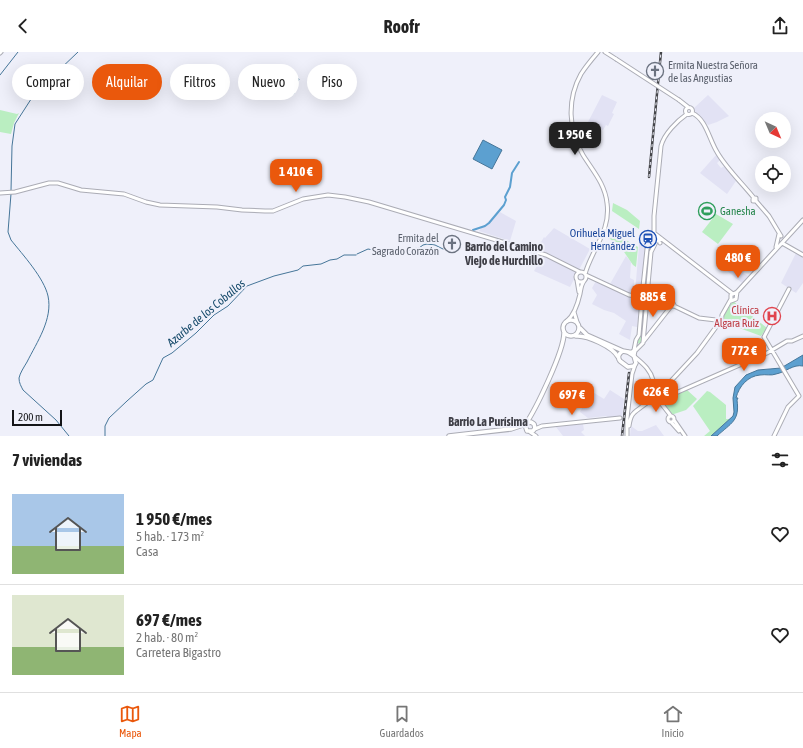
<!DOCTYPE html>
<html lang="es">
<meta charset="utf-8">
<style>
body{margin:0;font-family:"Asap Condensed",sans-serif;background:#f6f6f6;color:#222;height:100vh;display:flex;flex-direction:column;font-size:15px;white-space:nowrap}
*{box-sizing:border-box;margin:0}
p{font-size:13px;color:#767676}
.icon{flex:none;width:22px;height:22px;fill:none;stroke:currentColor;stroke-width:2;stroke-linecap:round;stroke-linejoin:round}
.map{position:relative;height:384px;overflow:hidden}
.side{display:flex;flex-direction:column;background:#fff;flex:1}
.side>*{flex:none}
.hud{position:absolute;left:12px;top:12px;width:400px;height:36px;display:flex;gap:8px}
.needle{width:26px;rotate:136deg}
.tools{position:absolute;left:755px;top:60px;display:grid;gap:8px}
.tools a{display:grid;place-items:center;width:36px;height:36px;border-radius:50%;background:#fff;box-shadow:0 4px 16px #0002;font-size:20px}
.scale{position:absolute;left:12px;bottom:10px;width:50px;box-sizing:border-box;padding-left:4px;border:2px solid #141518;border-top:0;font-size:11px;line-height:14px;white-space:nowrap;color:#141518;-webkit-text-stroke:3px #eff0fa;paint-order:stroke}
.price{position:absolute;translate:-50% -34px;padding:0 9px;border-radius:8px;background:#ea580c;color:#fff;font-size:13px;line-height:26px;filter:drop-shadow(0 1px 2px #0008)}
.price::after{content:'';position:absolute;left:50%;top:24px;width:12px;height:9px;margin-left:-6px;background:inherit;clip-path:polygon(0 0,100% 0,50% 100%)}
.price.current{background:#222;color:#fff}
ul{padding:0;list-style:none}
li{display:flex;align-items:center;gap:12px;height:100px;padding:0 12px}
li+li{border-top:1px solid #e0e0e0}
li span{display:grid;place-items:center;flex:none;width:112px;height:80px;border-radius:0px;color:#555}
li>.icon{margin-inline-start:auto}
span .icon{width:48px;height:48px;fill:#fffc;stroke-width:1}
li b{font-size:17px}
h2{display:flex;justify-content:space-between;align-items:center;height:48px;padding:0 12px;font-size:17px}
.tag{padding:0 14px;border-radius:18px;background:#fff;box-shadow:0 4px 16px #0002;font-size:14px;line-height:36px}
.tag.current{background:#ea580c;color:#fff}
header{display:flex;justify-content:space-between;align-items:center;height:52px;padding:0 12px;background:#fff;font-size:18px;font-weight:700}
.tabs{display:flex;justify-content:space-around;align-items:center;height:56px;border-top:1px solid #e0e0e0;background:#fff;font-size:11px;color:#767676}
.tabs a{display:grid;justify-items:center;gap:2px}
.tabs .current{color:#ea580c}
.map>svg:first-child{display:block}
.built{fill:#e2e2f4}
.green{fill:#baeec1}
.water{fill:#5ca0d0;stroke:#467699}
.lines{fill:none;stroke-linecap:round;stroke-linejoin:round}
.stream{stroke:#467699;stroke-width:1}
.canal{stroke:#5ca0d0;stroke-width:2}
.secondary-casing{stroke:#abacb5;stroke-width:5}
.primary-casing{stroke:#abacb5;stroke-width:5.5}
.secondary{stroke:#fff;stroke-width:3}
.primary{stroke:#fff;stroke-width:3.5}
.rail-casing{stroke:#444549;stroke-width:2.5}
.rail{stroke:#eff0fa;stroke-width:1;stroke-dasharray:3;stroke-linecap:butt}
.secondary-bridge-casing{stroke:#abacb5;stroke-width:5;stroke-linecap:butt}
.secondary-bridge{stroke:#fff;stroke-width:3}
.labels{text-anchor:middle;stroke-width:4;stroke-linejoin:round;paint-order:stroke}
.worship-label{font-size:11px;fill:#5b616d;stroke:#eff0fa;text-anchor:start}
.leisure-label{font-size:11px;fill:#27864d;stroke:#eff0fa;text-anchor:start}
.transit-label{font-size:11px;fill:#164399;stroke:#eff0fa;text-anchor:end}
.health-label{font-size:11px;fill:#be3a42;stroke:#eff0fa;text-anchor:end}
.neighbourhood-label{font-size:12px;font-weight:bold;fill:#3f3f47;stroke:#eff0fa}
.water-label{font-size:12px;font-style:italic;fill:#124768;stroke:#eff0fa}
</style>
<header><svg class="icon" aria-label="back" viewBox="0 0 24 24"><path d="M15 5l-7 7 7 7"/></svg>Roofr<svg class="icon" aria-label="share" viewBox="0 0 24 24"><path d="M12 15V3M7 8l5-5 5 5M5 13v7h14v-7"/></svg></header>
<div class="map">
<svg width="803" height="384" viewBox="0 0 803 384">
<rect width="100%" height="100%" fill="#eff0fa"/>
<!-- built -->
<path class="built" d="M602,43L617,50L612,61L614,62L608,74L606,73L603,78L588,70Z
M708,43L729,64L717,70L708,73L695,59L694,56Z
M716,103L720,108L717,111L721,116L725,114L736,129L727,142L700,121Z
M500,160L516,169L510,189L479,179L482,175Z
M554,176L590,197L570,235L534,219L543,203L537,197L544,185L545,186Z
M640,181L647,183L637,275L632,274L630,288L619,282L626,269L614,261L604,258L592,252L597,243L592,236L596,229L605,233L610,232L626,204L631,210L630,226L634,228V253Z
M796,201L803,205V231L796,241L781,231Z
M734,207L746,217L743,221L748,224L742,231L726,218Z
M610,338L624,347L622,365L610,367L606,364L588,366L580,360L591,339L604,347Z
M583,372L584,378L581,380L585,384H563L556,375Z
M656,373L664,384H630L631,374L638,379H642Z"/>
<!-- green -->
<path class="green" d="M0,58L17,62L19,61L14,71L11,82L0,80Z
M613,151L627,158L640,169L639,177L612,159Z
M716,162L733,172L718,192L702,180Z
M610,179L638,195L636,215L633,213L622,197L609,186Z
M653,184L657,186L651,197L642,291L639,292L636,289L639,284L648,199Z
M733,249L767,276L761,284L723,270L722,266Z
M687,338L697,347L686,358L671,363L666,356L664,349Z
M707,339L710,340L726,353V367H730L711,384H704L710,379L693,354Z"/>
<!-- water -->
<path class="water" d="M288,23L299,27L294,42L282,44Z
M483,88L502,98L492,117L473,107Z
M803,303V314C793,312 786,320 776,322C771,324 766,322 760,323C748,324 739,334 736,346H738L737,348C740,369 731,371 717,384H711L733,364L734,360L733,346L735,335L746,323L758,318L781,316Z"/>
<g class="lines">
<!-- stream -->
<path class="stream" d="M0,23L18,0
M11,139L12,94L15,72L35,41L78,0
M11,142L8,180L11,188C23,203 44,226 48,244C53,267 37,290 27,310C24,315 20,321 19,326C19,331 21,334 23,338L56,368L69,384
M357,202L368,197L378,199L385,198L390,201L399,202L405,201L411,197L419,196L423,193L427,192L435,193L443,197
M105,384V374L109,366L127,349L146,332L153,328L163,306L172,301L196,281L214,263L228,254L247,234L274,224L298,218L303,214L321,212L330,208L337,207L344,203H356"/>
<!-- canal -->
<path class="canal" d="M473,178L485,174L489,171L504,153L506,148L505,145L510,135L512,121L519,110"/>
<!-- secondary casing -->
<g class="secondary-casing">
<path id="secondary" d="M605,0L616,7
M0,1L1,0
M679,48L688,55
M685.5 59a3.5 3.5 0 1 1 7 0a3.5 3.5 0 1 1-7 0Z
M692,61C706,67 709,87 717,100C726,116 742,131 754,146
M0,141L15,140L49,131H58L81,138L124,142L146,150L160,153L217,155L242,158L265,159H273L303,147L328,143L345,145L369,150L546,203L580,220
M756,149V146L753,147V149H756L769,164L781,184
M654,181L733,242
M660,191L659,188L662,187
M782,191L803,203
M776,195L779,182
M576 225a5 5 0 1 1 10 0a5 5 0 1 1-10 0Z
M585,222C592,197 611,179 607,151C605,132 593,119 583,103C568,78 567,47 581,22C586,14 592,7 598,0
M586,223L629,243L642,245
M577,228L579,240
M642,244L647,197L654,181V164L661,94C664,82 677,69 687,62
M647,244L651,200L657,188L656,183
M647,245L672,253
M731,249L736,247L737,240
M673,251L674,253L673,254L672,253Z
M674,254L699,266L716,268
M574,260L577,270
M567,269C575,262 578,251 580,242C581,237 581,233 584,229
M643,290L672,253
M628,300H632L634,298L636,288L639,283L642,247
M634,304L635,299L643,291L647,247
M635,305C643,312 650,317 653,328C654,332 653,336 655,340
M657,344L697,301L716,275L721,271L722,263L731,247V243L737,240L803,168
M657,346L671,364
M652,347L649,345V342L652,340H655
M663,354L662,347L767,301L787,289H792L803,284
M668 367a3 3 0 1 1 6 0a3 3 0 1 1-6 0Z
M674,368L685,384
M671,370L679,379
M629,374C631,360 634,361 644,353C648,350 651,348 656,347L657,343
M535,377L542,374L620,366
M530,380L536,384
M627,384V366L632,322L635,313
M774,384L788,355L799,344L764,285L789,237"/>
</g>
<!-- primary casing -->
<g class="primary-casing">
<path id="primary" d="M563 276a8 8 0 1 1 16 0a8 8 0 1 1-16 0Z
M580,276L587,283L623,299
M576,284C587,283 613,295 618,305
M623,299L628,300L634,304L636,311L634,314L628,315L620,309C617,305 619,301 623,299Z
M527,371L531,370L534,372L535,376L533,379H527L525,373C536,357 564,299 564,281
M449,384L511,377L526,372"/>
</g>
<!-- secondary -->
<use href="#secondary" class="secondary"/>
<!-- primary -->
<use href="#primary" class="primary"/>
<!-- rail casing -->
<g class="rail-casing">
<path id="rail" d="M649,125L661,0
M622,384L629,321"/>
</g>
<!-- rail -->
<use href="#rail" class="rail"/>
<!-- secondary-bridge casing -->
<g class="secondary-bridge-casing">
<path id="secondary-bridge" d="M616,7L679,48"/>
</g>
<!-- secondary-bridge -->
<use href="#secondary-bridge" class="secondary-bridge"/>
</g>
<!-- icons -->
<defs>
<g id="church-ring" transform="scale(0.9)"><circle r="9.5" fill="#eff0fa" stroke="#6b7280" stroke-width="1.5"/><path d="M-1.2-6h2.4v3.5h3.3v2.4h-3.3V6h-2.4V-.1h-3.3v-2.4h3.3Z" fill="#6b7280"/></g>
<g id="stadium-ring" transform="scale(0.9)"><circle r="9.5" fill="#eff0fa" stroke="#2e9e5b" stroke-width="1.5"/><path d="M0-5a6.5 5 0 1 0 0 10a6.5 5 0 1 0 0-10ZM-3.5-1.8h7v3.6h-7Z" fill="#2e9e5b"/></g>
<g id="station-ring" transform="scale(0.9)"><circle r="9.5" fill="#eff0fa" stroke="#1a4fb4" stroke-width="1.5"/><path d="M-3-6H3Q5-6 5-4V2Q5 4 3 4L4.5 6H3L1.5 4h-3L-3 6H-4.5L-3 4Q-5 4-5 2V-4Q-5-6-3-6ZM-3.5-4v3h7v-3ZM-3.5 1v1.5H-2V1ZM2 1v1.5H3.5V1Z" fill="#1a4fb4"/></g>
<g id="hospital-ring" transform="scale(0.9)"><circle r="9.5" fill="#eff0fa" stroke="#e0444e" stroke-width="1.5"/><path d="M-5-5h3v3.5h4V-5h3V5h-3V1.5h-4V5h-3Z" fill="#e0444e"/></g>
</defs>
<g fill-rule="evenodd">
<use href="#church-ring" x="655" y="19"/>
<use href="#stadium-ring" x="707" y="159"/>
<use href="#station-ring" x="648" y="187"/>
<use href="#church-ring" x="452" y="192"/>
<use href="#hospital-ring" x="772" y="264"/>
</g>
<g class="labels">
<!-- worship labels -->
<g class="worship-label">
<text x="668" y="17">Ermita Nuestra Señora<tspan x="668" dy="13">de las Angustias</tspan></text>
<text x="439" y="190" text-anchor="end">Ermita del<tspan x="439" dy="13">Sagrado Corazón</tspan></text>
</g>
<!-- leisure labels -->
<g class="leisure-label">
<text x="720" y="163">Ganesha</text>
</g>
<!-- transit labels -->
<g class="transit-label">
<text x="635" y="185">Orihuela Miguel<tspan x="635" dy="13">Hernández</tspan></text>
</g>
<!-- health labels -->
<g class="health-label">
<text x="759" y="262">Clínica<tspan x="759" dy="13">Algara Ruiz</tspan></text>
</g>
<!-- neighbourhood labels -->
<g class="neighbourhood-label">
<text x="504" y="199">Barrio del Camino<tspan x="504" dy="14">Viejo de Hurchillo</tspan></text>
<text x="488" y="374">Barrio La Purísima</text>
</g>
<!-- water labels -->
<g class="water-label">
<text transform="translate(206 261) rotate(-40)" y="4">Azarbe de los Coballos</text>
</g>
</g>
</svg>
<div class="tools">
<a><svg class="needle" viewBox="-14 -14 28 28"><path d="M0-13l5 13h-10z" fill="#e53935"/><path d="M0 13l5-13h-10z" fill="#767676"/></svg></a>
<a><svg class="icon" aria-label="locate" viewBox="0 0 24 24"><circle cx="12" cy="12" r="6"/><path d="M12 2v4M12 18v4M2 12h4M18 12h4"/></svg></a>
</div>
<div class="scale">200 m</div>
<b class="price current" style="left:575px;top:104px">1 950 €</b>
<b class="price" style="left:296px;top:141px">1 410 €</b>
<b class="price" style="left:738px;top:227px">480 €</b>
<b class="price" style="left:653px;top:266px">885 €</b>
<b class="price" style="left:744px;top:320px">772 €</b>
<b class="price" style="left:656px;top:361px">626 €</b>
<b class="price" style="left:572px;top:364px">697 €</b>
<div class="hud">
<a class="tag">Comprar</a>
<a class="tag current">Alquilar</a>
<a class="tag">Filtros</a>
<a class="tag">Nuevo</a>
<a class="tag">Piso</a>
</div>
</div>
<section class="side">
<h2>7 viviendas<svg class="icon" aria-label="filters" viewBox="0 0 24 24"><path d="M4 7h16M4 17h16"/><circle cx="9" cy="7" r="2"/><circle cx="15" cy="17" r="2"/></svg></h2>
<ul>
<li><span style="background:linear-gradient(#a9c7e8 65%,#8fb573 0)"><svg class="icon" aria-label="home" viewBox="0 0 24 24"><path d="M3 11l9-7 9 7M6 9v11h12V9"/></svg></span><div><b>1 950 €/mes</b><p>5 hab. · 173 m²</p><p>Casa</p></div><svg class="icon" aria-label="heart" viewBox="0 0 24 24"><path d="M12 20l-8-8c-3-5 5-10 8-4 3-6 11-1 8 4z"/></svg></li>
<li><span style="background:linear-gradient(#dfe7d0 65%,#8fb573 0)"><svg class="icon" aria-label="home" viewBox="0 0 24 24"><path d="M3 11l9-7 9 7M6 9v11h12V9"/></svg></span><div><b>697 €/mes</b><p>2 hab. · 80 m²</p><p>Carretera Bigastro</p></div><svg class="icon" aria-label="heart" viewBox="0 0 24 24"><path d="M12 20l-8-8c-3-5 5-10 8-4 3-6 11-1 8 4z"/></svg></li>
</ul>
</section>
<nav class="tabs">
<a class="current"><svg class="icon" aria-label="map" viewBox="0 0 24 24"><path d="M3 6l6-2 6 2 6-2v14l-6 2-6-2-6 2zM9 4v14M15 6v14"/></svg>Mapa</a>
<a><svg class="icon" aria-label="saved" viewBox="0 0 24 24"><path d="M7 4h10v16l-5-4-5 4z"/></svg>Guardados</a>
<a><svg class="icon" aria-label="home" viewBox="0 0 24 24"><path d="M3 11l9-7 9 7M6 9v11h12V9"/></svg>Inicio</a>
</nav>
